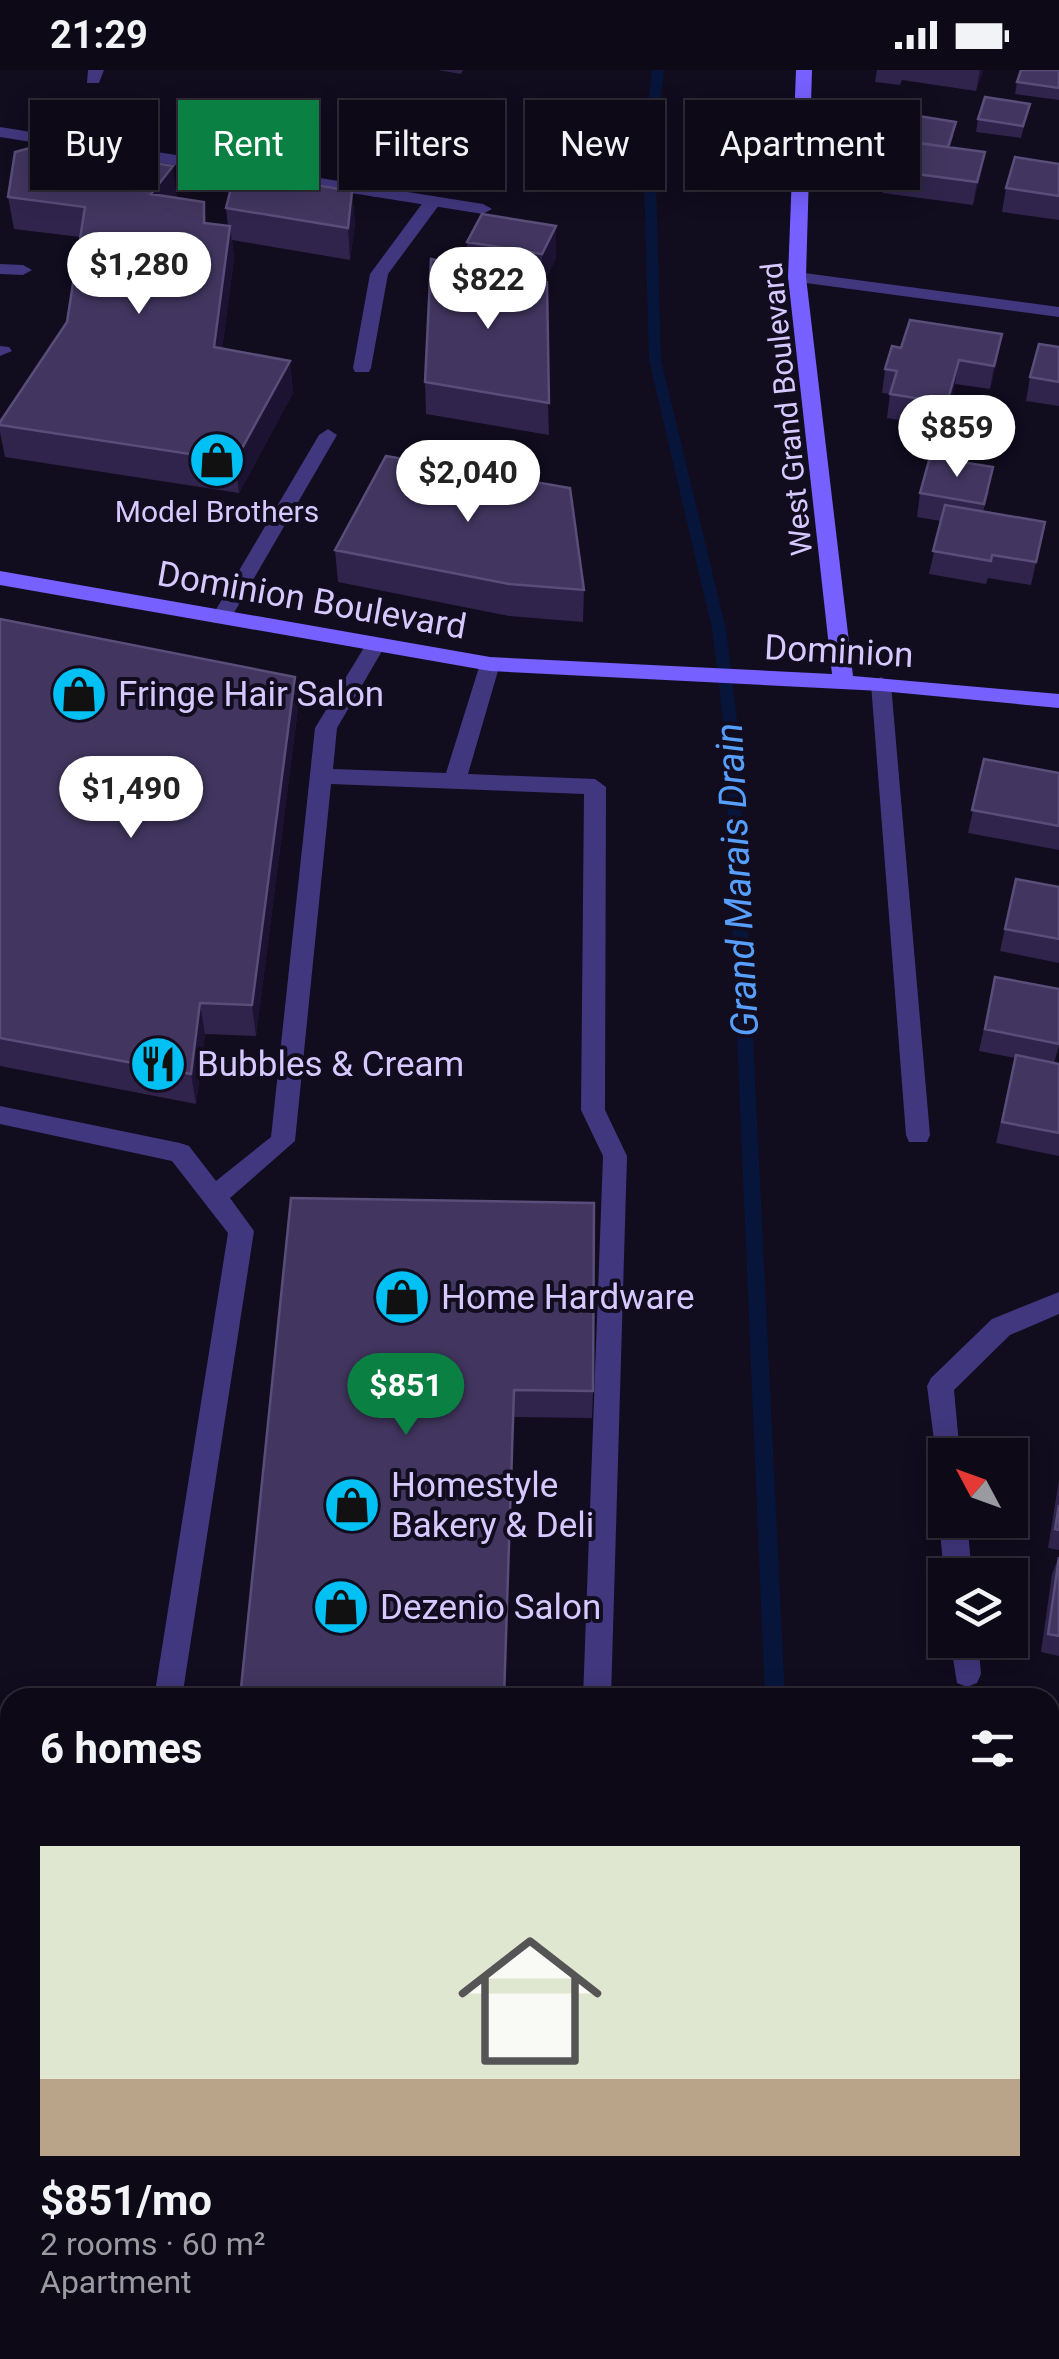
<!DOCTYPE html>
<meta charset="utf-8">
<style>
body{margin:0;font-family:Roboto,sans-serif;background:#1b1723;color:#f1f3f6;height:100vh;display:flex;flex-direction:column;font-size:38px;white-space:nowrap}
*{box-sizing:border-box;margin:0}
p{font-size:32px;color:#9a9aa1}
.icon{flex:none;width:55px;height:55px;fill:none;stroke:currentColor;stroke-width:2;stroke-linecap:round;stroke-linejoin:round}
.map{position:relative;flex:1;overflow:hidden}
.sheet{position:absolute;left:0px;top:1618px;width:1060px;height:672px;display:flex;flex-direction:column;background:#0d0916;border-radius:30px 30px 0 0;box-shadow:0 5px 25px #0003,0 0 0 2px #2d2a35}
.sheet>*{flex:none}
.guide{position:absolute;left:30px;top:30px;width:1000px;height:90px;display:flex;gap:20px}
.needle{width:65px;rotate:311deg}
.controls{position:absolute;left:928px;top:1368px;display:grid;gap:20px}
.controls a{display:grid;place-items:center;width:100px;height:100px;border-radius:0px;background:#0d0916;box-shadow:0 5px 25px #0003,0 0 0 2px #2d2a35;font-size:50px}
.price{position:absolute;translate:-50% -85px;padding:0 22px;border-radius:35px;background:#fff;color:#222;font-size:32px;line-height:65px;filter:drop-shadow(0 2px 5px #0008)}
.price::after{content:'';position:absolute;left:50%;top:60px;width:30px;height:22px;margin-left:-15px;background:inherit;clip-path:polygon(0 0,100% 0,50% 100%)}
.price.active{background:#0b8043;color:#fff}
ul{padding:0;list-style:none}
li{display:grid;align-content:center;gap:20px;height:530px;padding:0 40px}
li+li{border-top:2px solid #2d2a35}
li span{display:grid;place-items:center;height:310px;border-radius:0px;color:#555}
li>.icon{margin-inline-start:auto}
span .icon{width:180px;height:180px;fill:#fffc;stroke-width:1}
li b{font-size:42px}
h2{display:flex;justify-content:space-between;align-items:center;height:120px;padding:0 40px;font-size:42px}
.tag{padding:0 35px;border-radius:0px;background:#0d0916;box-shadow:0 5px 25px #0003,0 0 0 2px #2d2a35;font-size:35px;line-height:90px}
.tag.active{background:#0b8043;color:#fff}
.status{display:flex;justify-content:space-between;align-items:center;height:70px;padding:0 50px;background:#0d0916;direction:ltr}
.status svg{height:28px;fill:currentColor}
.map>svg:first-child{display:block}
.lines{fill:none;stroke-linecap:round;stroke-linejoin:round}
.stream{fill:#08153b;fill-rule:evenodd}
.lane{fill:#41377e;fill-rule:evenodd}
.street{fill:#41377e;fill-rule:evenodd}
.secondary{fill:#7660ff;fill-rule:evenodd}
.wall{fill:#30244c}
.shaded-wall{fill:#1c1332}
.building{fill:#423660;stroke:#594d79;stroke-width:2.5}
.labels{text-anchor:middle;stroke-width:8;stroke-linejoin:round;paint-order:stroke}
.far-street-label{font-size:30px;fill:#d6c9ff;stroke:#110c1e}
.far-poi-label{font-size:30px;fill:#d6c9ff;stroke:#110c1e}
.street-label{font-size:35px;fill:#d6c9ff;stroke:#110c1e}
.poi-label{font-size:35px;fill:#d6c9ff;stroke:#110c1e;text-anchor:start}
.water-label{font-size:38px;font-style:italic;fill:#579fff;stroke:#110c1e}
</style>
<div class="status"><b>21:29</b><svg viewBox="0 0 49 12"><path d="M0 12V9h3v3zM5 12V6h3v6zM10 12V3h3v9zM15 12V0h3v12zM26 1h20v11H26zM47 4h2v5h-2z"/></svg></div>
<div class="map">
<svg width="1059" height="2289" viewBox="0 0 1059 2289">
<rect width="100%" height="100%" fill="#110c1e"/>
<g class="lines">
<!-- stream -->
<path class="stream" d="M652,0H664L655,76L661,290L726,559L738,658L785,1628H765L724,658L712,559L649,290L643,76Z
M786,2280H810V2289H786Z"/>
<!-- lane -->
<path class="lane" d="M88,0H104L99,13H87Z
M414,56L428,60L385,127H373L370,123Z
M433,126L442,131L388,204L371,298L369,302H355L353,298L370,204L427,127Z
M0,194L23,195L32,200L23,205L0,204Z
M0,276L9,277L12,281L0,286Z
M328,359L337,365L231,548L228,553H214L211,548L319,365Z
M375,569L385,576L337,658L333,699L446,703L480,594L490,587L500,594L468,704L595,709L606,717L605,1040L627,1086L611,1628H583L603,1086L581,1040L584,724L331,714L295,1071L230,1128L254,1161L182,1628H154L228,1163L172,1091L0,1054V1036L180,1073L189,1076L216,1111L271,1067L315,658L368,571Z
M881,607L891,614L930,1065L927,1072H909L906,1065L871,614Z
M1059,1222V1244L1010,1265L954,1320L960,1385H945V1396L937,1393L927,1316L931,1308L992,1249Z
M945,1441V1450H967L972,1505H944L939,1450Z
M950,1570H978L981,1604L977,1613L967,1617L957,1613Z
M0,1851L10,1853V1883L0,1881Z
M0,2092L10,2095V2127L0,2124Z
M368,2280H402L406,2289H372Z
M460,2280H494V2289H460Z"/>
<!-- street -->
<path class="street" d="M0,57L483,134L492,139L483,144L0,67Z
M797,202L1059,237V247L791,211V203Z
M0,1969L10,1972V2004L0,2001Z
M1050,2197L1059,2199V2233L1050,2231Z"/>
<!-- secondary -->
<path class="secondary" d="M796,0H812L806,207L853,606L1059,624V638L881,621L490,601L0,515V501L490,587L832,604L788,207Z"/>
</g>
<!-- wall -->
<path class="wall" d="M438,0H463L461,4Z
M877,0H983L976,21L902,10L900,15L875,12Z
M1059,0V30L1015,24L1017,12Z
M1030,34L1021,68L976,62L978,49Z
M954,64L950,77L985,82L973,135L883,123L886,100Z
M1059,94V150L1002,142L1006,118Z
M352,121L355,153L350,190L232,170L234,188L222,279L290,291L293,323L239,423L5,387L0,362V352L67,252L80,167L14,159L8,127L177,128L204,132L206,154L228,156L226,138Z
M482,144L556,188L544,212L549,365L426,344L425,312L468,196L467,172Z
M1059,277V336L1026,331L1030,307Z
M901,278L998,287L990,319L955,314L943,357L887,348L890,324L882,323L885,299Z
M989,421L983,442L1045,452L1031,515L988,508L986,514L929,504L941,451L917,447L920,423Z
M335,480L584,520L583,552L509,546L338,512Z
M0,549L295,607L298,638L256,966L205,964L196,1034L0,996Z
M984,689L1059,703V780L968,763Z
M1016,809L1059,817V893L1000,881Z
M995,907L1059,919V976L1054,993L1059,994V1086L996,1073L1015,988L979,981Z
M291,1128L593,1321L592,1348L514,1347Z
M1059,1410V1480L1048,1478Z
M1059,1486V1586L1041,1582L1052,1504Z
M186,2280H272L269,2289H222Z"/>
<!-- shaded-wall -->
<path class="shaded-wall" d="M980,0H983L976,21Z
M985,82L981,105L973,135L977,112Z
M173,96L177,128L151,124Z
M352,121L355,153L350,190L348,158Z
M230,156L234,188L218,310L214,277Z
M556,156V188L542,216V184Z
M1002,264L998,287L990,319L994,296Z
M959,290L955,314L943,357L947,333Z
M290,291L293,323L239,423L235,391Z
M295,607L298,638L256,966L252,935Z
M200,933L205,964L196,1034L191,1004Z
M514,1320L505,1628H504Z
M162,2280H175L172,2289H159Z
M262,2280H272L269,2289H261Z"/>
<!-- building -->
<path class="building" d="M1021,0H1059V18L1017,12Z
M985,27L1030,34L1023,56L978,49Z
M906,44L956,52L948,77L897,70Z
M895,70L985,82L977,112L886,100Z
M41,75L173,96L151,124L204,132V153L230,156L214,277L290,291L235,391L0,355V352L67,252L85,137L8,127L15,82Z
M1015,87L1059,94V126L1006,118Z
M235,102L352,121L348,158L226,138Z
M482,144L556,156L542,184L467,172Z
M431,189L547,212L549,333L425,312Z
M910,250L1002,264L994,296L959,290L947,333L890,324L897,301L885,299L892,276L901,278Z
M1039,274L1059,277V312L1030,307Z
M386,386L570,418L584,520L509,514L335,480Z
M930,387L993,397L984,434L920,423Z
M945,435L1045,452L1036,492L992,485L991,491L933,481Z
M0,549L295,607L252,935L200,933L191,1004L0,968Z
M984,689L1059,703V756L972,740Z
M1016,809L1059,817V869L1005,859Z
M995,907L1059,919V974L985,959Z
M1016,985L1059,994V1063L1002,1052Z
M291,1128L594,1133L593,1321L514,1320L504,1628H240Z
M1059,1435V1460L1055,1459Z
M1059,1487V1566L1048,1564Z
M0,2130L10,2133V2280H162L159,2289H0Z
M231,2280H262L260,2287Z"/>
<!-- icons -->
<defs>
<g id="shop-disc" transform="scale(2.875)"><circle r="9.5" fill="#00c0f4" stroke="#110c1e"/><path d="M-5-2.5h2.3a2.7 3.5 0 0 1 5.4 0H5L5.5 6h-11ZM-1.5-2.5h3a1.5 2.3 0 0 0-3 0Z" fill="#111"/></g>
<g id="restaurant-disc" transform="scale(2.875)"><circle r="9.5" fill="#00c0f4" stroke="#110c1e"/><path d="M-5-6h1v4h1v-4h1v4h1v-4h1v5L-1.5 .5V6h-2V.5L-5-1ZM5-6V6H3V1.5H1.5Q1.5-4 5-6Z" fill="#111"/></g>
</defs>
<g fill-rule="evenodd">
<use href="#shop-disc" x="217" y="390"/>
<use href="#shop-disc" x="79" y="624"/>
<use href="#restaurant-disc" x="158" y="994"/>
<use href="#shop-disc" x="402" y="1227"/>
<use href="#shop-disc" x="352" y="1435"/>
<use href="#shop-disc" x="341" y="1537"/>
</g>
<g class="labels">
<!-- far-street labels -->
<g class="far-street-label">
<text transform="translate(787 339) rotate(-96)" y="10">West Grand Boulevard</text>
</g>
<!-- far-poi labels -->
<g class="far-poi-label">
<text x="217" y="452">Model Brothers</text>
</g>
<!-- street labels -->
<g class="street-label">
<text transform="translate(312 530) rotate(10)" y="12">Dominion Boulevard</text>
<text transform="translate(839 581) rotate(3)" y="12">Dominion</text>
</g>
<!-- poi labels -->
<g class="poi-label">
<text x="118" y="636">Fringe Hair Salon</text>
<text x="197" y="1006">Bubbles &amp; Cream</text>
<text x="441" y="1239">Home Hardware</text>
<text x="391" y="1427">Homestyle<tspan x="391" dy="40">Bakery &amp; Deli</tspan></text>
<text x="380" y="1549">Dezenio Salon</text>
</g>
<!-- water labels -->
<g class="water-label">
<text transform="translate(737 810) rotate(-93)" y="13">Grand Marais Drain</text>
</g>
</g>
</svg>
<div class="controls">
<a><svg class="needle" viewBox="-14 -14 28 28"><path d="M0-13l5 13h-10z" fill="#e53935"/><path d="M0 13l5-13h-10z" fill="#9a9aa1"/></svg></a>
<a><svg class="icon" aria-label="layers" viewBox="0 0 24 24"><path d="M12 4l9 5-9 5-9-5zM3 14l9 5 9-5"/></svg></a>
</div>
<b class="price" style="left:139px;top:247px">$1,280</b>
<b class="price" style="left:488px;top:262px">$822</b>
<b class="price" style="left:957px;top:410px">$859</b>
<b class="price" style="left:468px;top:455px">$2,040</b>
<b class="price" style="left:131px;top:771px">$1,490</b>
<b class="price active" style="left:406px;top:1368px">$851</b>
<div class="guide">
<a class="tag">Buy</a>
<a class="tag active">Rent</a>
<a class="tag">Filters</a>
<a class="tag">New</a>
<a class="tag">Apartment</a>
</div>
<section class="sheet">
<h2>6 homes<svg class="icon" aria-label="filters" viewBox="0 0 24 24"><path d="M4 7h16M4 17h16"/><circle cx="9" cy="7" r="2"/><circle cx="15" cy="17" r="2"/></svg></h2>
<ul>
<li><span style="background:linear-gradient(#dfe7d0 75%,#b9a48a 0)"><svg class="icon" aria-label="home" viewBox="0 0 24 24"><path d="M3 11l9-7 9 7M6 9v11h12V9"/></svg></span><div><b>$851/mo</b><p>2 rooms · 60 m²</p><p>Apartment</p></div></li>
</ul>
</section>
</div>
